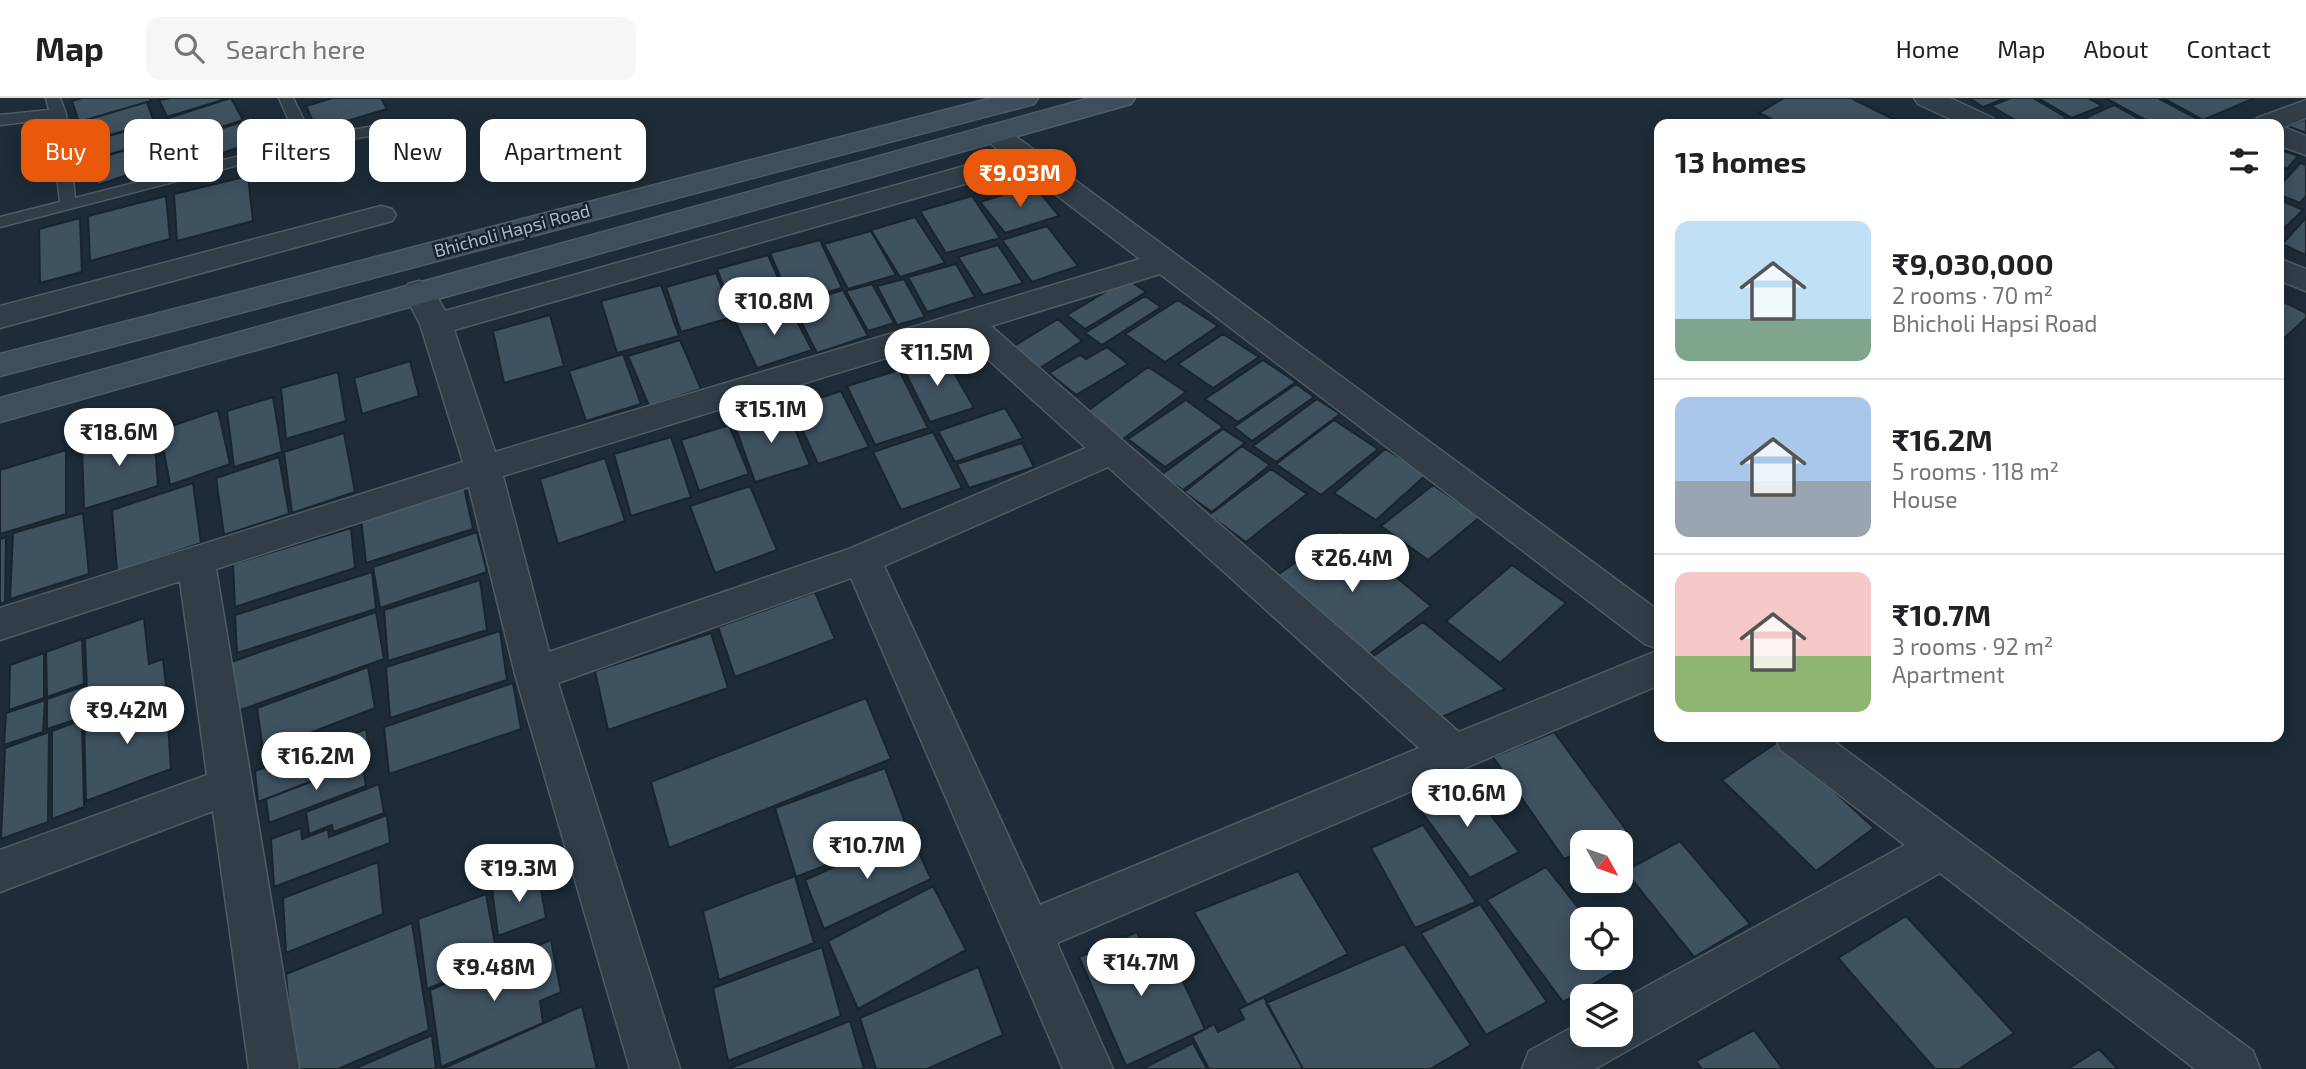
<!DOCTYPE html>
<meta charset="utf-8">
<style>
body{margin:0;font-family:"Exo 2",sans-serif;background:#f6f6f6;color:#202124;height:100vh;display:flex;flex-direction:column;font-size:26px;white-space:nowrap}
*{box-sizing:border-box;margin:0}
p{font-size:23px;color:#757577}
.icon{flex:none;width:38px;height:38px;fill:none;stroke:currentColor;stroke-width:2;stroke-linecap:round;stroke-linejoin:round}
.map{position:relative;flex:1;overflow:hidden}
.panel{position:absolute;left:1654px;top:21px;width:630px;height:623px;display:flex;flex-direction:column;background:#fff;border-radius:14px;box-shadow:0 4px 18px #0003}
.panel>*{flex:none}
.hud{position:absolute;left:21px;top:21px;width:665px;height:63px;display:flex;gap:14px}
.needle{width:46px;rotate:130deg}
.tools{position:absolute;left:1570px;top:732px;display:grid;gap:14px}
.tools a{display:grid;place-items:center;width:63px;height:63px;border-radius:14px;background:#fff;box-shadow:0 4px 18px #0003;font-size:35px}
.price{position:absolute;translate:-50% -60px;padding:0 16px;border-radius:24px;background:#fff;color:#222;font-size:23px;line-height:46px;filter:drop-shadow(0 2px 4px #0008)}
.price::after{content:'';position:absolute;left:50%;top:42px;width:21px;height:16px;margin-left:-10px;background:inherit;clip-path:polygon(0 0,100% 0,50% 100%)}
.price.selected{background:#ea580c;color:#fff}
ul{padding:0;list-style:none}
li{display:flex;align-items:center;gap:21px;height:175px;padding:0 21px}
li+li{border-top:2px solid #e0e0e0}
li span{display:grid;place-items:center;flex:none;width:196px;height:140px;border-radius:14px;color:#555}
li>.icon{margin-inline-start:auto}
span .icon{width:84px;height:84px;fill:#fffc;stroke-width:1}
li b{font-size:30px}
h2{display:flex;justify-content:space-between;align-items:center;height:84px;padding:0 21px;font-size:30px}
.tag{padding:0 24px;border-radius:14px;background:#fff;box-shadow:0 4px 18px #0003;font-size:24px;line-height:63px}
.tag.selected{background:#ea580c;color:#fff}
header{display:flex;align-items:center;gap:42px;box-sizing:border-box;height:98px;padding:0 35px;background:#fff;border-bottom:2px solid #e0e0e0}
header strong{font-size:33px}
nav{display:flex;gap:38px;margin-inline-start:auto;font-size:24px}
.search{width:490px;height:63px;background:#f6f6f6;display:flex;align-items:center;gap:18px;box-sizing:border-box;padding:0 24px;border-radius:14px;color:#757577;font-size:26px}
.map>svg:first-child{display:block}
.building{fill:#3f5260;stroke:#18252e;stroke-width:2}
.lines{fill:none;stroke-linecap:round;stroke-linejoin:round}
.lane-casing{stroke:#4e5c66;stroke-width:3}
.street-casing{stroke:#4e5c66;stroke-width:3}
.secondary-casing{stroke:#4e5c66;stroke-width:3}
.lane{fill:#313e48;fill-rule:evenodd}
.street{fill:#313e48;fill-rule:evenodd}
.secondary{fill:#3e4e5c;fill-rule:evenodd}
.labels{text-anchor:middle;stroke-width:5;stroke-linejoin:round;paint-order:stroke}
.far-street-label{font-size:18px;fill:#aab9c6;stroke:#16232c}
</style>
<header>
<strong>Map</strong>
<div class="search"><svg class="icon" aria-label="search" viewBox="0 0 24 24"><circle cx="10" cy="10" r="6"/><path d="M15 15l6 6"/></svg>Search here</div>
<nav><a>Home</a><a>Map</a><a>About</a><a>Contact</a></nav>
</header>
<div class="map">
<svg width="2306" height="971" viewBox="0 0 2306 971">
<rect width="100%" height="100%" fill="#1d2c38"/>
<!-- building -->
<path class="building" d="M82,0H149L151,3L79,24L72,3Z
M171,0H229L167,19L159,2Z
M231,0L243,22L175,44L165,21Z
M333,0H381L387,11L317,32L306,8Z
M1784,0H1851L1895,22L1888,26H1782L1759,15Z
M1969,0H2006L1983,9Z
M2011,0H2033L2067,20L2052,26H2022L1991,8Z
M2038,0H2088L2102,8L2072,20Z
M2110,0H2158L2207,26H2153L2107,1Z
M2163,0H2255L2203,22Z
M147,4L154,24L86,44L79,24Z
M2114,7L2148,26H2097L2085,20Z
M2306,21V35L2288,28Z
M242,24L253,45L191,65L181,43Z
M152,26L156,43L92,62L86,44Z
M157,42L165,64L98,87L88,63Z
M2278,51L2298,58L2287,71L2278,67Z
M2300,65L2306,67V98L2300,105L2278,96V90Z
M248,78L253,123L177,143L174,96Z
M1034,87L1059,118L1005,135L980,104Z
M166,98L170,141L90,163L88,118Z
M972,98L1000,140L946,155L920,113Z
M2278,101L2303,112L2278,136Z
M915,119L945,165L900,179L871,132Z
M80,120L82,174L40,185L39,131Z
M2306,120V157L2282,146Z
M1047,128L1078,168L1032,184L1002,142Z
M871,133L896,177L848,191L824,146Z
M820,142L842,190L791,204L770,155Z
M998,147L1023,185L983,197L958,159Z
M768,157L788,202L735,217L717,171Z
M956,166L975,199L927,214L908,179Z
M716,175L733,219L681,234L666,189Z
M904,181L925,219L897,227L877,188Z
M1127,181L1146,194L1085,231L1067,217Z
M872,186L894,225L868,233L846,193Z
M661,187L679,238L617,255L601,203Z
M843,192L868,238L817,255L793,208Z
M1145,198L1161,209L1102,247L1085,235Z
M2278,201L2306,215V220L2278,246Z
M1178,202L1218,228L1165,264L1125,236Z
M789,208L812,252L757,270L736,225Z
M550,217L564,268L504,285L493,233Z
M1058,221L1082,243L1040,270L1009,251Z
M1223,236L1259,259L1213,290L1178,266Z
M680,242L701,291L649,308L628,258Z
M1107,249L1128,266L1076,297L1049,275L1080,257L1086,261Z
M943,255L974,310L930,324L902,268Z
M623,256L641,306L586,323L569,273Z
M1263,262L1296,284L1238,324L1205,301Z
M410,263L419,298L362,316L354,280Z
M1148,269L1186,294L1119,344L1082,317Z
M899,272L928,330L875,347L847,288Z
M338,274L346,323L286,341L281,290Z
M1296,286L1314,299L1252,343L1234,329Z
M841,293L869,349L818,366L792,309Z
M273,299L282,354L234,369L227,313Z
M1317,301L1340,316L1276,364L1253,348Z
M1186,302L1223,329L1165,369L1128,341Z
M786,309L810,367L755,384L734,325Z
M1005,310L1023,340L955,364L938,333Z
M218,312L230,366L170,387L160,332Z
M1334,322L1378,351L1321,397L1276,366Z
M729,327L749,376L699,393L681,342Z
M154,330L158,388L84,411L82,351Z
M1223,331L1245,345L1183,392L1161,377Z
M933,334L962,390L901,412L873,354Z
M344,335L355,394L292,415L284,354Z
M671,339L691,399L631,418L614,356Z
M1022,345L1034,369L969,390L957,366Z
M1242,348L1270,367L1212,414L1184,394Z
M1385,351L1427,376L1376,422L1334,395Z
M66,352V416L0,436V372Z
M279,359L289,416L224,437L216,380Z
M605,360L625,423L558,446L540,381Z
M1271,371L1307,396L1246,444L1209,417Z
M193,385L201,445L117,474L112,412Z
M1433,387L1480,419L1428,462L1381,428Z
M750,388L777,452L715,475L690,408Z
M464,389L473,431L366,465L361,421Z
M83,415L89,476L10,501L13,435Z
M351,430L355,470L235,509L233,466Z
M1340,433L1431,508L1363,561L1272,481Z
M477,434L487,474L380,510L373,469Z
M6,439L5,504L0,506V441Z
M1512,467L1566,505L1500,565L1446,523Z
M372,474L376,511L237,555L235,517Z
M480,482L487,532L388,563L384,512Z
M815,494L835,541L735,579L718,529Z
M376,514L384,561L232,615L228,565Z
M144,520L149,566L163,561L166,588L88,617L85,541Z
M1423,524L1505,591L1442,619L1369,561Z
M500,533L507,582L390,620L386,569Z
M711,535L728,590L608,632L595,573Z
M82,541L84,586L47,599L46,554Z
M44,555V600L9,612L10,567Z
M368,569L375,610L263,653L257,610Z
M513,585L521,631L389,676L384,629Z
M85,588L84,619L47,631V601Z
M166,593L171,671L86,703L84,622Z
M866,600L891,661L669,750L651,684Z
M45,602L43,634L4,647L6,615Z
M82,622L84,709L52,721V633Z
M366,631L371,660L258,704L255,673Z
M49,634L48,724L1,741L5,650Z
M1554,634L1627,733L1602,744H1582V753L1564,761L1493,659Z
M1779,643L1874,730L1816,773L1722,682Z
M362,664L366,688L269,725L266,701Z
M885,670L909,735L796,779L775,710Z
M1464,682L1519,754L1470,780L1416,706Z
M379,686L384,715L333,734L332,727L309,736L306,714Z
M387,717L390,745L274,789L271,741L301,730L302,741L328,731L329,739Z
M1423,727L1476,804L1415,830L1371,750Z
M910,735L931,781L824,831L805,782Z
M1680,743L1750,826L1694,859L1625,773Z
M378,764L383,816L286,855L283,800Z
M1546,769L1587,821H1582V859H1616L1624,868L1563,904L1487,802Z
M1298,773L1348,856L1247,907L1194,814Z
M538,774L546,820L498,838L492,791Z
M795,778L814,845L719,882L703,813Z
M933,788L966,852L858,911L828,843Z
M486,796L498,862L427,891L418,821Z
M1480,806L1547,904L1486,937L1421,835Z
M1906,818L2014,935L1959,971H1935L1838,860Z
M412,825L429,932L338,971H294L286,876Z
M1137,834L1148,859L1168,851L1205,931L1126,968L1079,859Z
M551,842L561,894L540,903L543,925L441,969L430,892Z
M1404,846L1471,947L1430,971H1303L1266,905Z
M822,849L841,918L728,963L713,890Z
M978,869L1003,937L927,971H876L860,920Z
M1264,899L1303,971H1209L1192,938L1214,926L1218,934L1244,921L1239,911Z
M582,908L597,971H442Z
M850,923L864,971H728Z
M1754,932L1783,971H1702L1696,963Z
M432,937L436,971H354Z
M1193,945L1207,971H1142Z
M2099,951L2118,971H2068Z"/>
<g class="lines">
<!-- lane casing -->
<g class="lane-casing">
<path id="lane" d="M46,0H60L66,16L75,100L298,43L279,0H293L312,39L380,27L388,32L385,35L308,49L0,129V119L60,104L51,21L0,27V17L49,12Z"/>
</g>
<!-- street casing -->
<g class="street-casing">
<path id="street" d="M1914,0H1950L1993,20L1997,26H1961L1918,6Z
M2306,2V20L2284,29L2306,38V57L2278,47V26H2253L2257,20Z
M993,27L1003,29L1659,513V551L1645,546L1160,176L991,228L1459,634L1659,552V587L1057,845L1113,971H1063L851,480L558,585L680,971H630L515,576L469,389L216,471L299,971H249L213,713L0,794V752L207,677L180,483L0,542V510L463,364L420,226L403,193L408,186L419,183L430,186L445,213L1004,57L979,35L983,29ZM1021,70L1140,161L495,354L454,232ZM961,237L1086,350L849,451L549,554L503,378ZM1108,369L1419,650L1040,807L884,468Z
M381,108L392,111L396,117L392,123L0,230V208Z
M2278,160L2306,171V193L2278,182Z
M1775,639H1828L2253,953L2260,971H2195L1940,775L1595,971H1522L1529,953L1582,924V936H1620V903L1905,747L1781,652Z"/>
</g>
<!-- secondary casing -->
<g class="secondary-casing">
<path id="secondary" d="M992,0H1038L1034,6L0,278V256Z
M1090,0H1135L1131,6L0,324V300Z"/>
</g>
<!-- lane -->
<use href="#lane" class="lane"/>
<!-- street -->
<use href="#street" class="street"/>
<!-- secondary -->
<use href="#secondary" class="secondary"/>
</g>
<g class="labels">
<!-- far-street labels -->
<g class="far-street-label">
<text transform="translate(512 133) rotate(-15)" y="6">Bhicholi Hapsi Road</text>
</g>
</g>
</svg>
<div class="tools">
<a><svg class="needle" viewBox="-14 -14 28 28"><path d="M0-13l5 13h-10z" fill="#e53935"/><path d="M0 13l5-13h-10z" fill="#757577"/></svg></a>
<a><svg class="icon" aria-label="locate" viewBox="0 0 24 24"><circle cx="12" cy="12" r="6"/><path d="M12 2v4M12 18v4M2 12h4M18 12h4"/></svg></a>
<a><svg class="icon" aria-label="layers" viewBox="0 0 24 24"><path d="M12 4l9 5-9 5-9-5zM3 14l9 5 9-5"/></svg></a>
</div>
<b class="price selected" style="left:1020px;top:111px">₹9.03M</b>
<b class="price" style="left:774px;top:239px">₹10.8M</b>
<b class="price" style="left:937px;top:290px">₹11.5M</b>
<b class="price" style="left:771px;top:347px">₹15.1M</b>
<b class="price" style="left:119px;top:370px">₹18.6M</b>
<b class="price" style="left:1352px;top:496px">₹26.4M</b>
<b class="price" style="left:127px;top:648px">₹9.42M</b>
<b class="price" style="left:316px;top:694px">₹16.2M</b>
<b class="price" style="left:1467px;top:731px">₹10.6M</b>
<b class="price" style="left:867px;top:783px">₹10.7M</b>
<b class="price" style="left:519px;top:806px">₹19.3M</b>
<b class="price" style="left:1141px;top:900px">₹14.7M</b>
<b class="price" style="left:494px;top:905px">₹9.48M</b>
<div class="hud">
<a class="tag selected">Buy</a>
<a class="tag">Rent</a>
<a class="tag">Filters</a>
<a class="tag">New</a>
<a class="tag">Apartment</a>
</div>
<section class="panel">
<h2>13 homes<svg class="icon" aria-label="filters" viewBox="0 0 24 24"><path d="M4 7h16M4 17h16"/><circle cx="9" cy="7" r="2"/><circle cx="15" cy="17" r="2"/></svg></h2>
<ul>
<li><span style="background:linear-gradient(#bfe0f5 70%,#7fa58c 0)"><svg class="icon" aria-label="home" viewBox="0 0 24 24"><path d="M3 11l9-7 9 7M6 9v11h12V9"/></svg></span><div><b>₹9,030,000</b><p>2 rooms · 70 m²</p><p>Bhicholi Hapsi Road</p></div></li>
<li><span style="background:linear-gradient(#a9c7e8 60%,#9aa5b1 0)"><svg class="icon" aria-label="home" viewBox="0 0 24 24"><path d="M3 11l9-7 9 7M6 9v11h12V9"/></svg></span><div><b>₹16.2M</b><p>5 rooms · 118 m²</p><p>House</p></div></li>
<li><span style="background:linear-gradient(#f6c9c9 60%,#8fb573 0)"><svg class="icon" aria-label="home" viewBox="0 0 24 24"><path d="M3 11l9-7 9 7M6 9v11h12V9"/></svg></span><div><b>₹10.7M</b><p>3 rooms · 92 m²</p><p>Apartment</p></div></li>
</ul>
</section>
</div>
